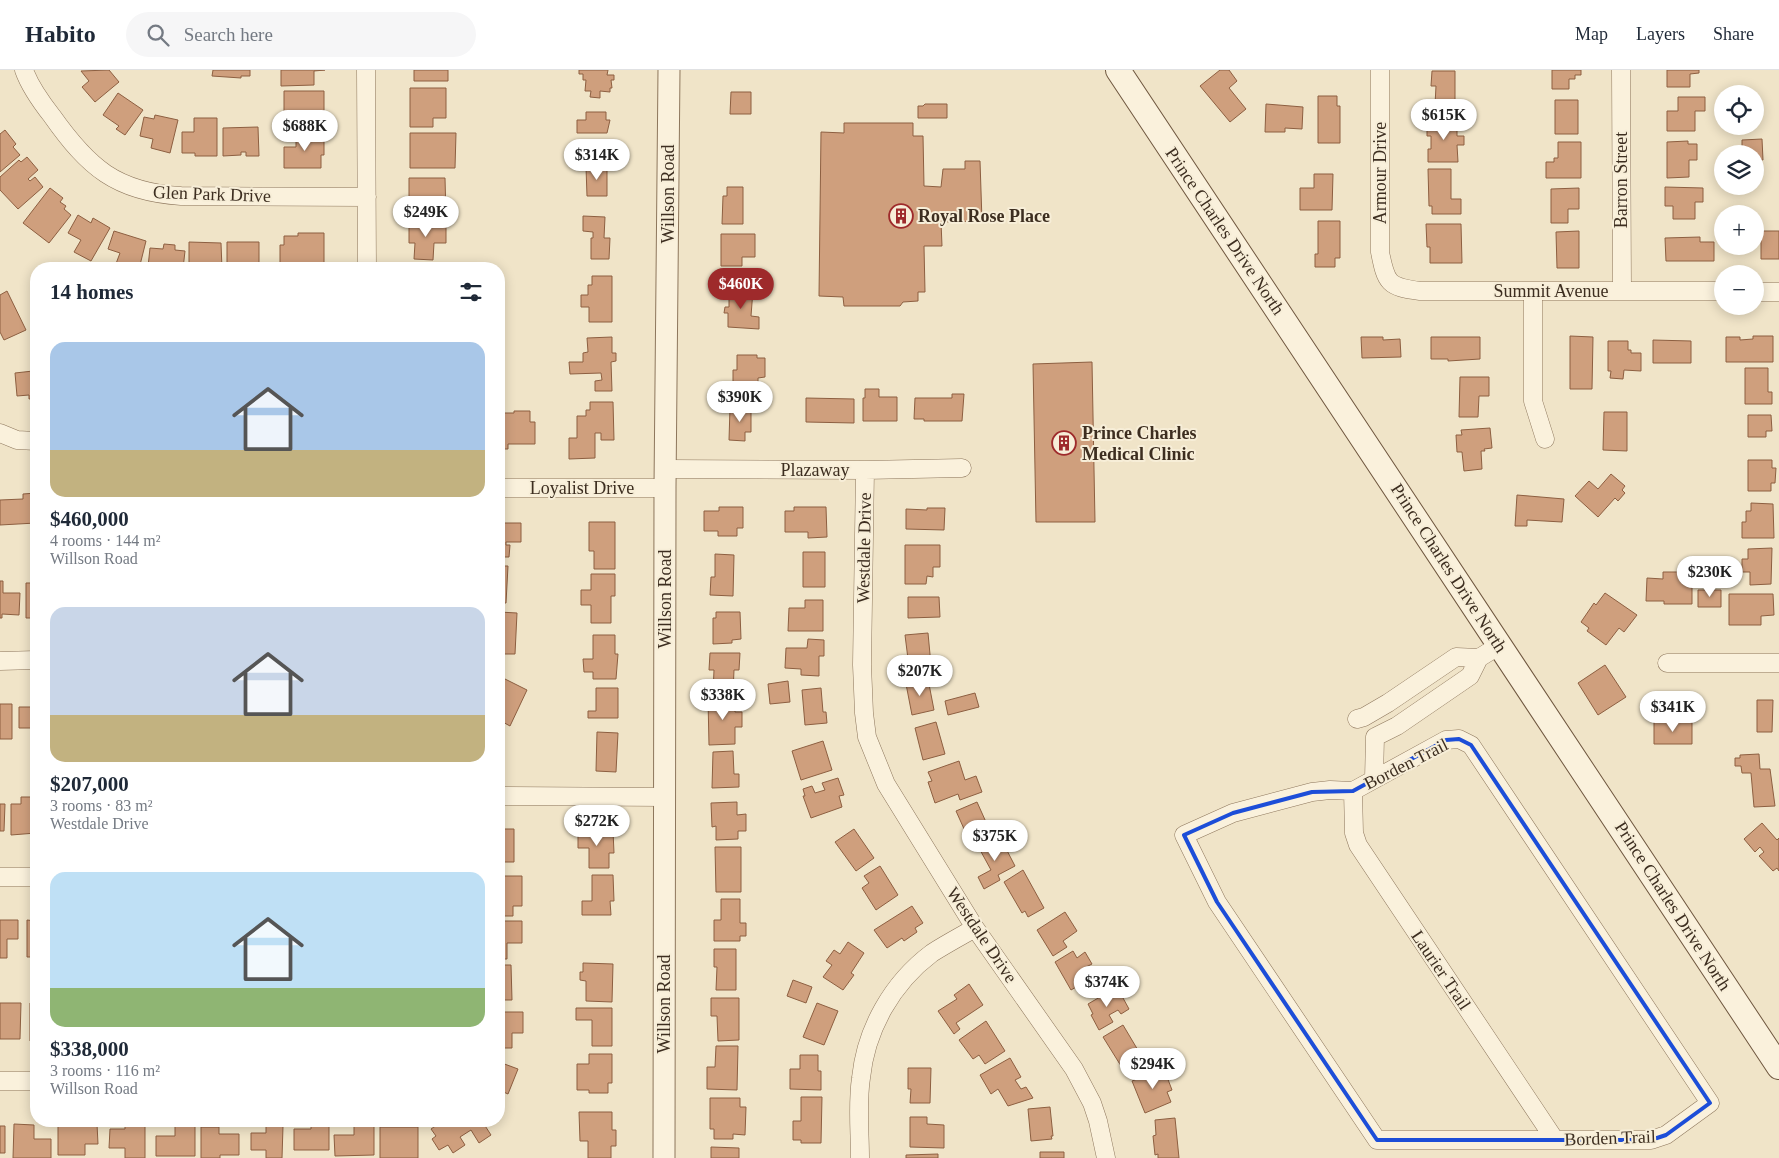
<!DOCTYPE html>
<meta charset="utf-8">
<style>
body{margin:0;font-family:"Times New Roman",serif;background:#f6f6f7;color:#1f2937;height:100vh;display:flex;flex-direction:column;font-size:19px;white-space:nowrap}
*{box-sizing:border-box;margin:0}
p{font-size:16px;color:#747a83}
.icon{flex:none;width:28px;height:28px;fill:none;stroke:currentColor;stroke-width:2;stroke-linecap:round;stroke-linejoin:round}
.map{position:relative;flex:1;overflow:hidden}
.drawer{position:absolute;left:30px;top:192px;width:475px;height:865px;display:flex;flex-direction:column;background:#fff;border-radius:20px;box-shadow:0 2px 12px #0003}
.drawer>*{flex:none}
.controls{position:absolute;left:1714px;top:15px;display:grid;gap:10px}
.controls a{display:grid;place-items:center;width:50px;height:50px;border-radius:50%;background:#fff;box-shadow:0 2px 12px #0003;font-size:25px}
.price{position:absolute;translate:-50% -42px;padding:0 11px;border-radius:18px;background:#fff;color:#222;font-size:16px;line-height:32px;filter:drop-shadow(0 1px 2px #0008)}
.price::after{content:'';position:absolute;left:50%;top:30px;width:15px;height:11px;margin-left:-8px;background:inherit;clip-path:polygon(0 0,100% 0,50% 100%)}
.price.on{background:#9e2a2b;color:#fff}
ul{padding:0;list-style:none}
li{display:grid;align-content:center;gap:10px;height:265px;padding:0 20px}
li span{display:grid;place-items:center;height:155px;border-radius:15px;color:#555}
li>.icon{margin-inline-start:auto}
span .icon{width:90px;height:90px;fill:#fffc;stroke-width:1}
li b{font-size:21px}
h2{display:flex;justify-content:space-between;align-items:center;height:60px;padding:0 20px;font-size:21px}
header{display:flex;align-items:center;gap:30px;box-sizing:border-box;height:70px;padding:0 25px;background:#fff;border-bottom:1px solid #e0e1e3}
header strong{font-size:24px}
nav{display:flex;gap:28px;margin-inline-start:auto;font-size:18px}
.search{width:350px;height:45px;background:#f6f6f7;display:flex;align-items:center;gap:12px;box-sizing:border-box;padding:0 18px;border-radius:28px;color:#747a83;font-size:19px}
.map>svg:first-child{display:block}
.building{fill:#cf9f7d;stroke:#8d5f41}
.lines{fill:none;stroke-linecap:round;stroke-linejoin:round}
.minor-casing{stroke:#8d765c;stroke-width:19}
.tertiary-casing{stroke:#8d765c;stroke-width:23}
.secondary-casing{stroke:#6f573f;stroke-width:26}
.minor{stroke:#faf1dc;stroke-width:18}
.tertiary{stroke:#faf1dc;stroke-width:21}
.secondary{stroke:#faf1dc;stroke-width:24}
.marked{fill:none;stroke:#1d4ed8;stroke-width:4;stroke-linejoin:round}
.labels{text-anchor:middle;stroke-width:4;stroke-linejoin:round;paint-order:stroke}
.street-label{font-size:18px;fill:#3d2e20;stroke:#f7eed8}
.poi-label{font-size:18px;font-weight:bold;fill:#3d2e20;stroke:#f7eed8;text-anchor:start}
</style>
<header>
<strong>Habito</strong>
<div class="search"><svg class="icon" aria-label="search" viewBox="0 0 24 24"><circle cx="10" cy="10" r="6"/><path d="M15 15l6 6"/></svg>Search here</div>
<nav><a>Map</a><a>Layers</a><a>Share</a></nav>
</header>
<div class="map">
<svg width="1779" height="1088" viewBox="0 0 1779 1088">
<rect width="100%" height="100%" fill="#f0e4c8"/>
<!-- building -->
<path class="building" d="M109,0L119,12L95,32L82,17L89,11L81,1Z
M213,0H250V6H241V8L212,6Z
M281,0H325L314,1V15L281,16Z
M414,0H448V11H414Z
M579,0H608L607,5H614V10H611L612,18H610V22L600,21V28L590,27L591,21H585L586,10H583V4H579Z
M1220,0H1229L1237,11L1229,18L1246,39L1230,52L1200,16Z
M1552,0H1581V5H1575V9H1569V19H1552Z
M1667,0H1699V3L1690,4V17H1667Z
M1432,1H1455V35H1435L1436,16H1431Z
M410,18H446V48H433V57H410Z
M284,21H324V41H319V44H322V57H284Z
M731,22H751V44H730Z
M118,23L143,40L125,65L116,59L119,56L103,45Z
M1318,26H1337V36H1340V73H1318Z
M1678,27H1705V41H1695V61H1667V41H1678Z
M1555,30H1578V64H1555Z
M925,34H947V48H918V36H923Z
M1266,34L1303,37L1302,59L1285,58V62H1265Z
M586,42H606V50H610L607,63H577V50H586Z
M155,45L178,50L170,83L151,78L153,69L140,66L144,47L154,49Z
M194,48H217V86H195V83H182V62H194Z
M1457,50V66H1464V75H1457L1458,92H1428V79H1431V66H1427V51Z
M844,53H913V66H923L924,116L941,117L943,99H965V91H980L982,151L941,152L942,176H924L925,222H918V231L903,232L900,236H844L843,227L819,226L821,62L844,63Z
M258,57L259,86H246V82H241V85L223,86V58Z
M5,60L16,74L13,77L20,85L0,102V64Z
M306,63H324V85H321V98H284V77H296V64Z
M410,63H456L455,98H410Z
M1762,69L1763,90H1755V84H1742V70Z
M1688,71V74H1697V90H1689V107L1667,108V72Z
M1558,72H1581V108H1546V92H1554V88H1558Z
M27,87L38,100L28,109L30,111L35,107L43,117L18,139L0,120V107L19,90L21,92Z
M607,96V126H587L586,97Z
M1428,99H1451V129H1461V144H1432V136H1429Z
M1314,104H1333L1332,140H1300V118H1314Z
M409,108H445L446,146H422V127H409Z
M727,117H743V154H722L723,126H727Z
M1665,117L1703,118V132H1695V149H1673V136H1665Z
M50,118L63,128L60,132L66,136L64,139L71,145L49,173L23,153Z
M1579,118V139H1568V153H1551V119Z
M78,145L91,153L93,148L110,158L91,191L74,182L81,170L68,163Z
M583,146L605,147L604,168H610L609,189H591V168H593V162L583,161Z
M1318,151H1340V188H1335V197H1315V184H1318Z
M409,153H446V173H434L433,190L414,189L415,173H409Z
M1426,154H1461L1462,193H1430V177H1427Z
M114,161L146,171L139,199H114L120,183L108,179Z
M1579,161V198H1557L1556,162Z
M1761,161H1779V189H1761Z
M298,163H324V198H280V175H284V166H298Z
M721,164H755V187H742V196H721Z
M1700,167V172H1714V191H1666L1665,168Z
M189,172L221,173L222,199H189Z
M227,172H259V199H227Z
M164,174L175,175V180L185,181L183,199H162L148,197L150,178L163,179Z
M592,206H612V252H589V237H581V225H588V215H592Z
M729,220H753L751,246L759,247V259L728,257V243H724L725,237H729Z
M7,221L26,260L4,270L0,262V225Z
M1570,266L1593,267L1592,319H1570Z
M1753,266H1773V292H1726V267H1740V270L1753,269Z
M612,267V283H616V291L611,292L612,321H595V311L602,310L601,303L570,304L569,292H583V283L588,282L587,268Z
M1361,267H1383V270L1400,269L1401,287L1362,288Z
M1431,267H1480V289L1448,291V289H1431Z
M1653,270L1691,271V293H1653Z
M1608,271H1628V280H1631V283H1641V301L1624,300L1623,309L1610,308L1611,301H1608Z
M737,285H757V288H765V307L758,308V321H733V300H737Z
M1092,292L1095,452H1036L1033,294Z
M36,296V328L29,329V325L17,326L15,303L33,301V297Z
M1745,298H1768V322H1772V334H1745Z
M1460,307H1489V326H1479L1478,347H1459Z
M865,319H879V327H897V351H863V328H865Z
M952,324H964L962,351H924V349H914L915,328H952Z
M806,328L854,329V353L806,352Z
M590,332H613L614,370H601V363H595V388L569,389V368H577V346H586V340H590Z
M730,338H751V362H745V371L729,370Z
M514,341H530V352H535V374H508V379H499V343H514Z
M1604,342H1627V381L1603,380Z
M1748,345H1771L1772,361H1766V367H1748Z
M1490,358L1492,378L1484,379L1485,381H1481L1482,399L1464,401L1462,382H1457L1456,365H1462L1461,360Z
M1748,390H1772V398H1776L1775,413H1771V421H1748Z
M1611,404L1625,416L1622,420L1625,423L1618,431L1615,428L1598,447L1575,426L1589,411L1598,419Z
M36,423V453L0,455V430L23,429V424Z
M1517,425L1564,429L1562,452L1527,450V456H1515Z
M1751,433L1773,434L1774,468H1742V452H1746V441H1751Z
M719,437H743V458H737V466H718V461H704V441H719Z
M794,437H826L827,467L808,468V462H785V441H794Z
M927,438H945L944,460L906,459V439L927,440Z
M589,452H615V499H594V481H589Z
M499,453H521V472H506V475H510L509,487H499Z
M905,475H940V497H933V507L927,506L926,514H905Z
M1772,478L1771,514L1750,515V502H1742V489H1748V479Z
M803,482H825V517H803Z
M715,484L734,485L733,526L710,525L711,507H715Z
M499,496H508L506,533H499Z
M1663,502H1680V508H1692V534H1664V531H1646L1647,508L1663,509Z
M591,504H615V526H611V553H591V535H581V520H591Z
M0,511H3V523H20L19,545L2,544V548H0Z
M26,513H36V548H26Z
M1698,520H1721V537H1698Z
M1605,523L1637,545L1624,562L1619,558L1606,575L1587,561L1589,558L1581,552L1594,533L1596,535Z
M1729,524H1773L1774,545L1761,546V555H1729Z
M908,527H939L940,547L908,548Z
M805,530H823V561H788L789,538H805Z
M499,542L517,543L515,584H499Z
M716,542H740L741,569L732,570V573L713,574V548H716Z
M928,563L931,595L909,597L905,565Z
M593,565H615V584H618L616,609H593V602H584L583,589H593Z
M808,569L824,570V586H819V606L801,605V599L785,598L786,578H807Z
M710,583H740L739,600H734L733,623H713L714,600H709Z
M1605,595L1626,627L1598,645L1578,613Z
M499,606L527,620L510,656L499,650Z
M928,609L934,640L912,645L906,614Z
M788,611L790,632L770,634L768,614Z
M596,618H618V648H588V641H596Z
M821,618L823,642H826L827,653L805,655L802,620Z
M975,623L979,637L948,645L945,631Z
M735,628V642H742V657H735V674L709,675L708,629Z
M1757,630H1773L1772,662H1757Z
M35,633H36V671H35V658H19V637H35Z
M0,634H12V669H0Z
M1654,651L1692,652V674H1654Z
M936,652L945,684L923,690L915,658Z
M597,662L618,663L616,702L596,701Z
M823,671L832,700L801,710L792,681Z
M733,681L734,704H739V717L712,718L713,682Z
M1759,684L1760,699H1770L1775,736L1754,737L1751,703H1742L1741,696H1735V688H1740V685Z
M959,691L965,710L976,706L982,722L960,730L958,724L935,733L928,712L932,711L928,702Z
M838,708L844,725L839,726L842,737L811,748L803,726H805L803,719L812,716L815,723L825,720L822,713Z
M21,727H32V734H36V763L11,765V734H21Z
M737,732V745L746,744V761H738V769L716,770V756L712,757L711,733Z
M977,732L990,761L969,770L956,741Z
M0,734H5L4,761H0Z
M1762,753L1777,770L1779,768V801L1777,798L1773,801L1759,786L1764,782L1760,777L1755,782L1744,769Z
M499,759H514V792H499Z
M854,759L874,788L856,801L835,772Z
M578,761H613L614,783H609V798H589V778H578Z
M1000,767L1015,796L998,805L1000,810L984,819L978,807L991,800L979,778Z
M715,777H741V822H716Z
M880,796L898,825L876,840L862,818L869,813L864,806Z
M1023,800L1044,838L1028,847L1025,841L1022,843L1004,812Z
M592,805H613L614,831H610L611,845H582V831H592Z
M499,806H522V836H513V846H499Z
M721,829H740V853H746V866H740V871H714V850H721Z
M912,836L923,853L915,858L917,862L904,871L902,868L887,878L874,860Z
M1065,842L1077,861L1063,871L1067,877L1053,886L1037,860Z
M0,850H18V869H7V888H0Z
M27,850L36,851V887H27Z
M499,851H522V873H507V889H499Z
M848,872L864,883L851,903L854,905L843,920L823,907L832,895L826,891L834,880L840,884Z
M714,879H736V920H716L717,897H714Z
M1073,881L1077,888L1085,882L1092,894L1084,898L1090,909L1071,920L1055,892Z
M583,893L613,894L612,932L586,931V911L580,910V902H583Z
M499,895H511L512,930H499Z
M793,910L812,917L806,933L787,926Z
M969,914L983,935L956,953L960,959L954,964L938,941L957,929L954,925Z
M1117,917L1129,939L1121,944L1118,940L1109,945L1113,952L1099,960L1091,945L1093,944L1088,934Z
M711,928H739V970L718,971L717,946H711Z
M0,933H21L20,969H0Z
M30,933H36V971H30Z
M817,933L838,941L824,975L803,967Z
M576,938H612V976H592V950H576Z
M499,942H523V963H512V978H499Z
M986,951L1005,981L985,994L979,985L973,989L959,970Z
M1123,955L1145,992L1126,1004L1103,967Z
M716,976H738L737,1020L707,1019V997H715Z
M589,984H612V1013H608V1023H589V1020H577V994H589Z
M800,985H818V1001H821V1020L790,1019V999H800Z
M1010,988L1021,1007L1015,1010L1021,1019L1026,1017L1033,1028L1008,1036L998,1019L991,1024L980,1005Z
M499,992L518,999L508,1024L499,1020Z
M908,998H931L930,1033H910L911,1019H908Z
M1164,999L1172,1020L1167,1022L1171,1032L1145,1043L1132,1011Z
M801,1027H822L821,1073H801V1070H793V1051H801Z
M710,1028H740V1037H746L745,1065L733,1064V1069H714V1059H710Z
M1050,1037L1053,1066H1051L1052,1069L1031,1071L1028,1039Z
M579,1042H612V1060H616V1076H611V1088H588V1071H580Z
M910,1047H927V1054L944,1055V1078L910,1077Z
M1175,1048L1179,1088H1158V1084L1155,1085L1153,1066L1156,1065L1155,1050Z
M58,1051H78V1054H97L98,1074H85V1085H58Z
M443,1051H471L472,1053L475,1051H482L491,1065L479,1073L471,1060L460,1067L465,1075L453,1083L448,1075L439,1080L432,1069L436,1066L431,1059Z
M125,1053H145V1088H125V1078H109L110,1059H125Z
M14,1054L34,1055V1069H51V1088H13Z
M0,1056H5V1083H0Z
M175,1056H195V1086H156V1066H175Z
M266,1056H283L282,1088H266V1080H251V1063H266Z
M311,1056H329V1080H294V1059H311Z
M354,1056H374V1085L335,1086L334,1065H354Z
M201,1057H219V1064H239V1085H220V1088H201Z
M380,1057H418V1088H380Z
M711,1077L739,1078V1088H711Z
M1040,1082H1064V1088H1040Z
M938,1084V1088H906V1085Z"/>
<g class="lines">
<!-- minor casing -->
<g class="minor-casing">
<path id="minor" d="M24,0C30,17 41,32 52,46C88,97 116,122 181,126L367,127
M366,0L367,199
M1380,0V182C1386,213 1388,217 1420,221H1722
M1621,0L1622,221
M1533,222V331L1545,369
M1755,222H1779
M0,363L17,370L36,371
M667,399L865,400L962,398
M865,400L862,595L864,643L867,667L886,714L975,858L1074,999L1092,1033L1098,1051L1106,1088
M499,418H665
M0,591L36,590
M1667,593H1779
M1357,649L1364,647L1388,633L1456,587L1479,588L1500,575
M1375,667L1397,656L1470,606L1479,588
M1459,669L1471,675L1710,1033L1666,1065L1651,1070H1377L1217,832L1184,765L1233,743L1312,722L1330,720L1353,721L1446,670Z
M1374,709L1375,667
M1353,721L1354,763L1358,775L1555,1070
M499,726L665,727
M0,807H36
M0,1011H36
M860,1088C860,1062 857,1034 861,1008C866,959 892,913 932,883C946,874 961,866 975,858"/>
</g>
<!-- tertiary casing -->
<g class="tertiary-casing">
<path id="tertiary" d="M664,1088L665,418L669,0"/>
</g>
<!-- secondary casing -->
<g class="secondary-casing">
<path id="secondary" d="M1118,0L1779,997"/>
</g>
<!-- minor -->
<use href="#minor" class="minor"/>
<!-- tertiary -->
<use href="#tertiary" class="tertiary"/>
<!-- secondary -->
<use href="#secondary" class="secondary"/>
</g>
<!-- marked area -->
<path class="marked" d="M1459,669L1471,675L1710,1033L1666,1065L1651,1070H1377L1217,832L1184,765L1233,743L1312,722L1353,721L1446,670Z"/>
<!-- icons -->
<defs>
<g id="building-ring" transform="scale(1.25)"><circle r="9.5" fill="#f7eed8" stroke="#9e2a2b" stroke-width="1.5"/><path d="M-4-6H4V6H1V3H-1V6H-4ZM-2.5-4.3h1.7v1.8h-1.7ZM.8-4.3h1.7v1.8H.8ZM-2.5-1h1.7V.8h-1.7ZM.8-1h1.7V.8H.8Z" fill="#9e2a2b"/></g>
</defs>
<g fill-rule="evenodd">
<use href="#building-ring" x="901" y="146"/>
<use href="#building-ring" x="1064" y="373"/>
</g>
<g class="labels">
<!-- street labels -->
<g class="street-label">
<text transform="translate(1380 103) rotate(-90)" y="6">Armour Drive</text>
<text transform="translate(1621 110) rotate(-90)" y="6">Barron Street</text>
<text transform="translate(212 124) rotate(2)" y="6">Glen Park Drive</text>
<text transform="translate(668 124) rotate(-90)" y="6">Willson Road</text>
<text transform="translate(1225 161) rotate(56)" y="6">Prince Charles Drive North</text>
<text x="1551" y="227">Summit Avenue</text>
<text x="815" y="406">Plazaway</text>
<text x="582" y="424">Loyalist Drive</text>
<text transform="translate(864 478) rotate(-89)" y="6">Westdale Drive</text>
<text transform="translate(1449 498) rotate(57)" y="6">Prince Charles Drive North</text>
<text transform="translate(665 529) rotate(-90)" y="6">Willson Road</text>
<text transform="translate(1406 694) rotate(-27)" y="6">Borden Trail</text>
<text transform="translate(1673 836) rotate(57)" y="6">Prince Charles Drive North</text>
<text transform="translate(982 865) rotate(56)" y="6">Westdale Drive</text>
<text transform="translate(1441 900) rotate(56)" y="6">Laurier Trail</text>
<text transform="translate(664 934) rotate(-90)" y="6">Willson Road</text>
<text transform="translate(1610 1068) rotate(-2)" y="6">Borden Trail</text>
</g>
<!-- poi labels -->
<g class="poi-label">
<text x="918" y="152">Royal Rose Place</text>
<text x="1082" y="369">Prince Charles<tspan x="1082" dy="21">Medical Clinic</tspan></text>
</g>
</g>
</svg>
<div class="controls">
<a><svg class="icon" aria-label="locate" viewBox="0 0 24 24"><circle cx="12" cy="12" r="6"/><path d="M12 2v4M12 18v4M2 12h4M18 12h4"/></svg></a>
<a><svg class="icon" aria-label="layers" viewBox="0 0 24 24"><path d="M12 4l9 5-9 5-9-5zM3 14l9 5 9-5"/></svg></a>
<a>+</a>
<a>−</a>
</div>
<b class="price" style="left:1444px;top:71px">$615K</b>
<b class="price" style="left:305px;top:82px">$688K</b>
<b class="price" style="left:597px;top:111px">$314K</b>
<b class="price" style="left:426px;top:168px">$249K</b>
<b class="price on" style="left:741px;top:240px">$460K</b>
<b class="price" style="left:740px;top:353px">$390K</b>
<b class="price" style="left:1710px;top:528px">$230K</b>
<b class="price" style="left:920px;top:627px">$207K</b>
<b class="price" style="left:723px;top:651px">$338K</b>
<b class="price" style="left:1673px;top:663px">$341K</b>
<b class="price" style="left:597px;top:777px">$272K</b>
<b class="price" style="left:995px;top:792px">$375K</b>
<b class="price" style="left:1107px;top:938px">$374K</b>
<b class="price" style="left:1153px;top:1020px">$294K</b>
<section class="drawer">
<h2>14 homes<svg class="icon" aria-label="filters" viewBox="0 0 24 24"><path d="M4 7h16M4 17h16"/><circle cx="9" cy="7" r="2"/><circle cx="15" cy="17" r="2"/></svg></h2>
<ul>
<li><span style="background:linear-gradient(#a9c7e8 70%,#c2b280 0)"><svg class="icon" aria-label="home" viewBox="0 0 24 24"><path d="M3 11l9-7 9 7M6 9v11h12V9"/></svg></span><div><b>$460,000</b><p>4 rooms · 144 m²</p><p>Willson Road</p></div></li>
<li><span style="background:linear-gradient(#c9d6e8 70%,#c2b280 0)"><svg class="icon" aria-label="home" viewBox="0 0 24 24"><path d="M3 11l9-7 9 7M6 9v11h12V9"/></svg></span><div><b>$207,000</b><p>3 rooms · 83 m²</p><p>Westdale Drive</p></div></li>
<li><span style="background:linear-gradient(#bfe0f5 75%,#8fb573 0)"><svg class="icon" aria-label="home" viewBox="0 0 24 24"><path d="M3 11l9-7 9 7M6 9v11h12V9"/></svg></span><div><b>$338,000</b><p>3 rooms · 116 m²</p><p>Willson Road</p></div></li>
</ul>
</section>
</div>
